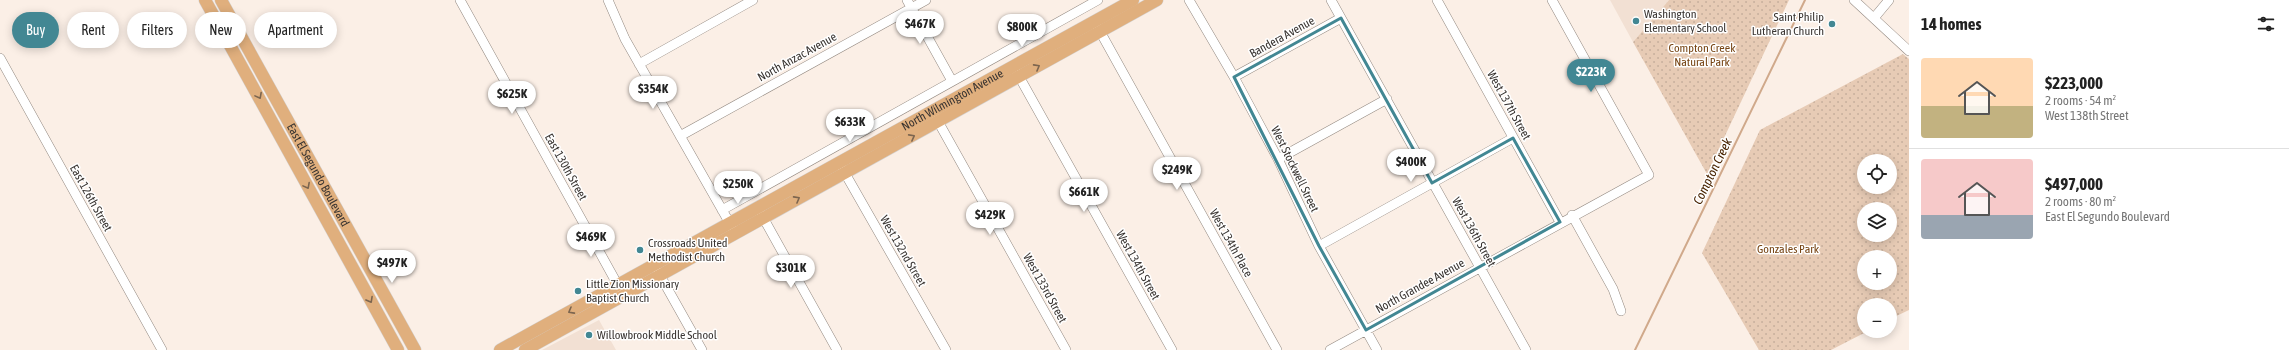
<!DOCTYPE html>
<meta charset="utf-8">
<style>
body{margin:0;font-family:"Asap Condensed",sans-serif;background:#f6f6f6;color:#222;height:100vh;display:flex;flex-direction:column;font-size:15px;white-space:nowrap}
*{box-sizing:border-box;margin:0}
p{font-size:13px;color:#767676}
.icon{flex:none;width:22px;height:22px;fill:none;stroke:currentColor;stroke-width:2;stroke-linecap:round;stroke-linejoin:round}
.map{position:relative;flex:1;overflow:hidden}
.panel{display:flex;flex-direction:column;background:#fff;width:380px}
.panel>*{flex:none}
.hud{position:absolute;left:12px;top:12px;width:380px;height:36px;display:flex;gap:8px}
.tools{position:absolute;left:1857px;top:154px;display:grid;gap:8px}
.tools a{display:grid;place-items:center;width:40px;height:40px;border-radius:50%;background:#fff;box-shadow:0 2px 10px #0003;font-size:20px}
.price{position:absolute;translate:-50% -34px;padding:0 9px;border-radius:14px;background:#fff;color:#222;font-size:13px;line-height:26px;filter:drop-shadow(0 1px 2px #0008)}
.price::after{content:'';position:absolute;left:50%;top:24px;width:12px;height:9px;margin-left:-6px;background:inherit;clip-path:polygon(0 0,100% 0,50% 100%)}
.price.selected{background:#428793;color:#fff}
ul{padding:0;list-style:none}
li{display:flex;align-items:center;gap:12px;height:100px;padding:0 12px}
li+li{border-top:1px solid #e0e0e0}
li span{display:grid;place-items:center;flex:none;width:112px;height:80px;border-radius:4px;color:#555}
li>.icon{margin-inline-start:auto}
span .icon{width:48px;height:48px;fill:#fffc;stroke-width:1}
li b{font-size:17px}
h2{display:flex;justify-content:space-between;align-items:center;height:48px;padding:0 12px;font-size:17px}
.chip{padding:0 14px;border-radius:18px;background:#fff;box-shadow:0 2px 10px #0003;font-size:14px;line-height:36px}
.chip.selected{background:#428793;color:#fff}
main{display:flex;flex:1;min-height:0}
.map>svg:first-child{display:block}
.built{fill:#f2e0d3}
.park{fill:url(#park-dots);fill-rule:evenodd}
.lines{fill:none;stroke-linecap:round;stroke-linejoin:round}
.stream{stroke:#d0a98b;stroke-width:2}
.minor-casing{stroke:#938981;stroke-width:10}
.major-casing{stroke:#d3d2d2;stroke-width:13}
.minor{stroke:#fff;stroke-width:9}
.major{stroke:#e0af7d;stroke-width:12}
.oneway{stroke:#7c654f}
.marked{fill:none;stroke:#428793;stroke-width:3;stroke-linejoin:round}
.poi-dot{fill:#428793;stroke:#fff;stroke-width:1.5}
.labels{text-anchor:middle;stroke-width:3;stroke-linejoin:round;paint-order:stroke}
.poi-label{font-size:12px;fill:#393431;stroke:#fff;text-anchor:start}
.street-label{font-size:12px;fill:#393431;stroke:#fff}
.park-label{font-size:12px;fill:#774514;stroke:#fff}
.water-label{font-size:13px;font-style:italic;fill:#482300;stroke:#fff}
</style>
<main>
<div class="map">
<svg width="1909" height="350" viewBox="0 0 1909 350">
<defs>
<pattern id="park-dots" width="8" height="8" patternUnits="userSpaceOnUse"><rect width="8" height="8" fill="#e7cbb5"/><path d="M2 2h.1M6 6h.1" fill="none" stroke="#c7af9c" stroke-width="1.8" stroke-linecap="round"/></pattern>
</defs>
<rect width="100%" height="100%" fill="#fbefe6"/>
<!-- built -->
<path class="built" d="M1610,0H1669L1633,42Z
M599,320L616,350H542Z"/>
<!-- park -->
<path class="park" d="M1669,0H1789L1707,174L1633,42Z
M1903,54L1909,59V310L1890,319V305H1864V331H1868L1831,350H1759L1702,253L1760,130ZM1864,161H1890V187H1864ZM1864,209H1890V235H1864ZM1864,257H1890V283H1864Z"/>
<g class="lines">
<!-- stream -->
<path class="stream" d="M1635,350L1805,0"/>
<!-- minor casing -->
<g class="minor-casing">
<path id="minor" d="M460,0L620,289
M608,0L625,39L733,229
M907,0L952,81
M1189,0L1234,77L1278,159L1319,246L1377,350
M1331,0L1526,350
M1437,0L1560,222
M1854,0L1909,51
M1874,18L1889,0
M1097,26L1277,350
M0,58L162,350
M639,64L753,0
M1016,71L1172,350
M1234,77L1341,18
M935,116L1066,350
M680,136L926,0
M1278,159L1387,99
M842,168L946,350
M722,210L1098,0
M760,212L837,350
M1572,215L1613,289L1621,311
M1319,246L1513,138
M657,270L702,350
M1330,350L1649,175L1552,0"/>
</g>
<!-- major casing -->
<g class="major-casing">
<g id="major">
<path d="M205,0L398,350"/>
<path id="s1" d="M221,0L415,350"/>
<path id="s2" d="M500,350L1133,0"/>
<path d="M525,350L1157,0"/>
</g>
</g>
<!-- minor -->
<use href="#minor" class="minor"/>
<!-- major -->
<use href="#major" class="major"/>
</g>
<!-- one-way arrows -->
<defs><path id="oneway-chevron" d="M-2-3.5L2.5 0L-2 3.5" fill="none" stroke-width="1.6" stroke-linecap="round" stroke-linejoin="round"/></defs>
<g class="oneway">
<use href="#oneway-chevron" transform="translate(1037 67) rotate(-29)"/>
<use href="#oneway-chevron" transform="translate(259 96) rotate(62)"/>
<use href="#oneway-chevron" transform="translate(912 137) rotate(-28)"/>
<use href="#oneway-chevron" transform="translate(307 186) rotate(62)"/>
<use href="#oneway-chevron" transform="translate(797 199) rotate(-29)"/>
<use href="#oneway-chevron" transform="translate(370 300) rotate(61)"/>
<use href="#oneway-chevron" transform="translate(571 311) rotate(151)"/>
</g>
<!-- marked area -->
<path class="marked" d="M1341,18L1432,183L1513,138L1560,222L1366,330L1319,246L1234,77Z"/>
<!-- markers -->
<g class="poi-dot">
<circle cx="1636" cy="21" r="4"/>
<circle cx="1832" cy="24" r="4"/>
<circle cx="640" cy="250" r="4"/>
<circle cx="578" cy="291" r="4"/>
<circle cx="589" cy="335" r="4"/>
</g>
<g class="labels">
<!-- poi labels -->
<g class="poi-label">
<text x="1644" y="18">Washington<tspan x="1644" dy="14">Elementary School</tspan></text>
<text x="1824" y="21" text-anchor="end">Saint Philip<tspan x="1824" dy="14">Lutheran Church</tspan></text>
<text x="648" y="247">Crossroads United<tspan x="648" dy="14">Methodist Church</tspan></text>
<text x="586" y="288">Little Zion Missionary<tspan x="586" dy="14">Baptist Church</tspan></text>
<text x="597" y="339">Willowbrook Middle School</text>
</g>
<!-- street labels -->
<g class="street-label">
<text transform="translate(1282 37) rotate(-29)" y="4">Bandera Avenue</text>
<text transform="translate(797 57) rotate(-29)" y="4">North Anzac Avenue</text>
<text dy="4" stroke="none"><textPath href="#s2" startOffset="517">North Wilmington Avenue</textPath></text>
<text transform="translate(1509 105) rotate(61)" y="4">West 137th Street</text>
<text transform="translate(566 167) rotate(61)" y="4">East 130th Street</text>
<text transform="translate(1295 169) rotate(64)" y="4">West Stockwell Street</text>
<text dy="4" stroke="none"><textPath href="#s1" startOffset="200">East El Segundo Boulevard</textPath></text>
<text transform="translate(91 198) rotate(61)" y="4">East 126th Street</text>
<text transform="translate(1474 232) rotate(61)" y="4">West 136th Street</text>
<text transform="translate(1231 243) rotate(61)" y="4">West 134th Place</text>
<text transform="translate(903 251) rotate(60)" y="4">West 132nd Street</text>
<text transform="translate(1138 265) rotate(61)" y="4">West 134th Street</text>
<text transform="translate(1420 286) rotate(-29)" y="4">North Grandee Avenue</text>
<text transform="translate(1045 288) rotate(61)" y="4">West 133rd Street</text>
</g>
<!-- park labels -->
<g class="park-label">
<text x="1702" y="52">Compton Creek<tspan x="1702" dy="14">Natural Park</tspan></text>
<text x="1788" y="253">Gonzales Park</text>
</g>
<!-- water labels -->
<g class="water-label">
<text transform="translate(1712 171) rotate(-64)" y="5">Compton Creek</text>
</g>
</g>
</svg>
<div class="tools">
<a><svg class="icon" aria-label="locate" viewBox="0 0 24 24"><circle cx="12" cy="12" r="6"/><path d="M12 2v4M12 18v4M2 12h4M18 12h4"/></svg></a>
<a><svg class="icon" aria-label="layers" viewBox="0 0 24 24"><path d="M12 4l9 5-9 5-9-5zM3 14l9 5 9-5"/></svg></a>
<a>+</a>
<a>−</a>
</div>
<b class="price" style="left:920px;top:45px">$467K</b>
<b class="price" style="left:1022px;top:48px">$800K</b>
<b class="price selected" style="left:1591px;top:93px">$223K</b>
<b class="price" style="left:653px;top:110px">$354K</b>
<b class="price" style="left:512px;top:115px">$625K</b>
<b class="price" style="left:850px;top:143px">$633K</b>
<b class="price" style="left:1411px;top:183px">$400K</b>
<b class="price" style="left:1177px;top:191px">$249K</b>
<b class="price" style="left:738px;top:205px">$250K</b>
<b class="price" style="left:1084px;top:213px">$661K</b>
<b class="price" style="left:990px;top:236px">$429K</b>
<b class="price" style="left:591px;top:258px">$469K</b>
<b class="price" style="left:392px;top:284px">$497K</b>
<b class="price" style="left:791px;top:289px">$301K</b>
<div class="hud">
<a class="chip selected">Buy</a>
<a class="chip">Rent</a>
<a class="chip">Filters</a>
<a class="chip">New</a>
<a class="chip">Apartment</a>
</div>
</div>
<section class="panel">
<h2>14 homes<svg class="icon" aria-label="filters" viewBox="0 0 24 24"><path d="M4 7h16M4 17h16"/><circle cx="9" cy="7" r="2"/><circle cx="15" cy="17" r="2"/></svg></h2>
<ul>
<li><span style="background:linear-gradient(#ffd9b3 60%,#c2b280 0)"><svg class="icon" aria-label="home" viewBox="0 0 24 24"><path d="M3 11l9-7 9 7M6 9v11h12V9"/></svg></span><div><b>$223,000</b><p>2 rooms · 54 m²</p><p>West 138th Street</p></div></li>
<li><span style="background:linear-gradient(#f6c9c9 70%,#9aa5b1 0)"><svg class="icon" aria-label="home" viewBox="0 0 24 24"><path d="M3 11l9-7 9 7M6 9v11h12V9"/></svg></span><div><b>$497,000</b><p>2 rooms · 80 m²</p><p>East El Segundo Boulevard</p></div></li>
</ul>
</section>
</main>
